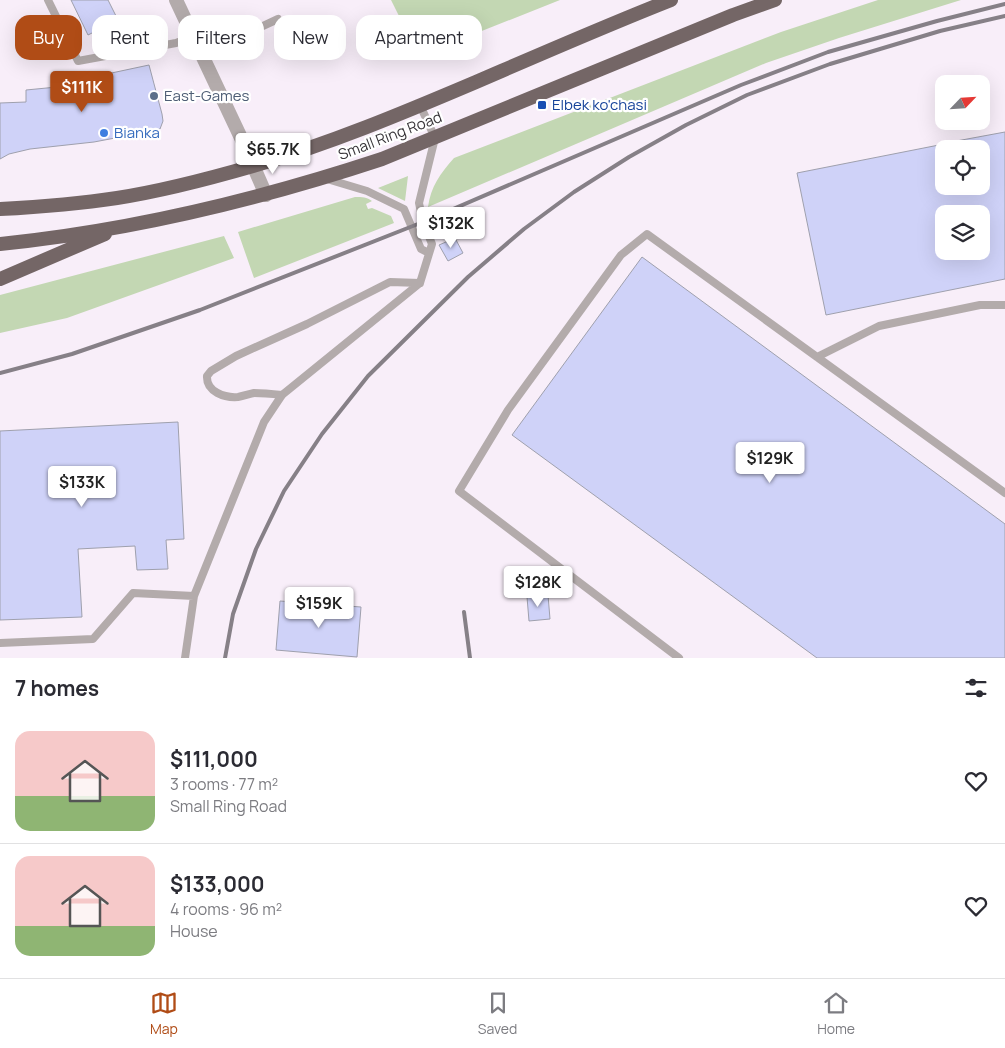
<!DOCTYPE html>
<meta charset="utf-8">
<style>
body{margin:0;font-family:Manrope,sans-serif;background:#f7f7f7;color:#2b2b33;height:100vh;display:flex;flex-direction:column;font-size:19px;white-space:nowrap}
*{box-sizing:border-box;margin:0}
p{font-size:16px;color:#7c7c81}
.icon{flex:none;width:28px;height:28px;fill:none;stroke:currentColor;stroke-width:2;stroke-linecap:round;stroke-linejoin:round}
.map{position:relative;height:658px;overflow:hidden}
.drawer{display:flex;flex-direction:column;background:#fff;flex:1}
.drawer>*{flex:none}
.banner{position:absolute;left:15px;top:15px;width:500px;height:45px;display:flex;gap:10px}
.needle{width:32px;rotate:65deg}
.controls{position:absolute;left:935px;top:75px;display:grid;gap:10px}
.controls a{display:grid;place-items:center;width:55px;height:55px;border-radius:10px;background:#fff;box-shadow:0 5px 20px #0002;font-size:25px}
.price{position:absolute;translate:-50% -42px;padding:0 11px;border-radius:5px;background:#fff;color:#222;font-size:16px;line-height:32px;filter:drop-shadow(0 1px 2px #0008)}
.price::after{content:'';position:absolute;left:50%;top:30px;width:15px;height:11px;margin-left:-8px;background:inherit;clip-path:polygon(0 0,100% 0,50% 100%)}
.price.active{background:#b04c16;color:#fff}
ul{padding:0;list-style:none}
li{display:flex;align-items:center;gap:15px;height:125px;padding:0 15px}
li+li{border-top:1px solid #e1e1e2}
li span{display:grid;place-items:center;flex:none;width:140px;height:100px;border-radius:15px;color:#555}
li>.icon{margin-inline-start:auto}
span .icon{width:60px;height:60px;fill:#fffc;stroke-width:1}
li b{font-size:21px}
h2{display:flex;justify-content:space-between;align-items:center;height:60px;padding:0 15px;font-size:21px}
.tag{padding:0 18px;border-radius:15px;background:#fff;box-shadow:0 5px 20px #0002;font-size:18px;line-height:45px}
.tag.active{background:#b04c16;color:#fff}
.tab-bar{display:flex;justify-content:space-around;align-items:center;height:70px;border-top:1px solid #e1e1e2;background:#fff;font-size:14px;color:#7c7c81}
.tab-bar a{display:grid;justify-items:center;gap:2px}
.tab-bar .active{color:#b04c16}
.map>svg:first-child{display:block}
.green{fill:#c3d7b3}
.building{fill:#cfd2f8;stroke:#9fa0ad;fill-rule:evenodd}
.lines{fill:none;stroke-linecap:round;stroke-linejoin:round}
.service{stroke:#b3abab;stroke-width:8}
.minor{stroke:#b3abab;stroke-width:14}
.trunk{stroke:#746666;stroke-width:14}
.rail{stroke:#868087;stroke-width:4}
.service-dot{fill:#5c6f8a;stroke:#fff;stroke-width:2}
.transit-dot{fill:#1a4fb4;stroke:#fff;stroke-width:2}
.shop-dot{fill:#3f7fe0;stroke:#fff;stroke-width:2}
.labels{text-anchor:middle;stroke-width:4.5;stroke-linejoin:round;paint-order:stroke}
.service-label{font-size:15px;fill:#4e5e75;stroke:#fff;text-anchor:start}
.transit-label{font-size:15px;fill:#164399;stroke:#fff;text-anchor:start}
.shop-label{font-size:15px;fill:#366cbe;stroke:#fff;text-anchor:start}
.street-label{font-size:15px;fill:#39363a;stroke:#fff}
</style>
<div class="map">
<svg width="1005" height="658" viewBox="0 0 1005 658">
<rect width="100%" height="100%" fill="#f8eef9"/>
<!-- green -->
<path class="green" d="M391,0H560L439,48L428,25L408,34Z
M878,0H961L839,38L766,63L428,207C431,186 440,174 454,158L781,32Z
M408,176L405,201L378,188Z
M355,197C362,197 367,197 372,201L366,204L368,209L372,208L391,216L394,223L254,278L238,232Z
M224,236L234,258L67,318L0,333V295Z"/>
<!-- building -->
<path class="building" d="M71,0H108L118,20L88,35Z
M149,65L162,114L163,121L160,129L152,131L94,142L30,149L9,154L0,159V103L26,102V90L88,84V78Z
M1005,132V279L826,315L797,173L944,144V186H981V149H952L951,142ZM944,214H981V251H944Z
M455,238L463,253L448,261L439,245Z
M642,257L1005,524V658H817L512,435Z
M178,422L184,539L166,540L168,569L137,570L135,546L78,549L82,617L0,620V431Z
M548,595L550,619L529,621L527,597Z
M280,601L361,607L357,657L276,650Z"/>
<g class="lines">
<!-- service -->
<path class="service" d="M48,0L78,61L176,43L194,36
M202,54L278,19
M327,179L367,191L404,209L421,249L429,253
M817,357L879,326L980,305H1005
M282,395C273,394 263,393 254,393C249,394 244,396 238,397C225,398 206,392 207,376L211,371L236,356L307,324L390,282L420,283
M0,643L93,639L133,593L194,596L264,422L282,395L420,283L432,244L423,222L419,203L435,138L420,105
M185,658L194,596
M679,658L459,491L508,410L621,255L647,234L1005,493"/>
<!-- minor -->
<path class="minor" d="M176,0L242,140L266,195"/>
<!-- trunk -->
<path class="trunk" d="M0,209C39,207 78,204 117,198C162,191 208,179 253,166C329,144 403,113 476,82C541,54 605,26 671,0
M0,244C128,231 261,199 382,159L733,15L775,0
M0,279L105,234"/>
<!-- rail -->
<path class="rail" d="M0,373L72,354L200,310L423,222L741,85L828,52L937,21L1005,4
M464,612L470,658
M225,658L233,614L256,549L284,491L322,434L368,376L468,277L524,229L574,192L629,157L686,125L747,95L830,64L940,31L1005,16"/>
</g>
<!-- markers -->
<circle class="service-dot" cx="154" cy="96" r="5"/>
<rect class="transit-dot" x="537" y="100" width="10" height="10" rx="2.5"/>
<circle class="shop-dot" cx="104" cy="133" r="5"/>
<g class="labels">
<!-- service labels -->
<g class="service-label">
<text x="164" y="101">East-Games</text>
</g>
<!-- transit labels -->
<g class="transit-label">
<text x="552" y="110">Elbek ko'chasi</text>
</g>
<!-- shop labels -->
<g class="shop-label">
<text x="114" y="138">Bianka</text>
</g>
<!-- street labels -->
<g class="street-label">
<text transform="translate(390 136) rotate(-21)" y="5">Small Ring Road</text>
</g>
</g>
</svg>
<div class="controls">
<a><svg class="needle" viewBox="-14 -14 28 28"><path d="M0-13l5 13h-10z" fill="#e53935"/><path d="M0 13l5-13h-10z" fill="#7c7c81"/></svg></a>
<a><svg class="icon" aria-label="locate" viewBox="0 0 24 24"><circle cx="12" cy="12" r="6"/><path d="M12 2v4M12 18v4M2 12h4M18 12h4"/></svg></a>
<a><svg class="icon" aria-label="layers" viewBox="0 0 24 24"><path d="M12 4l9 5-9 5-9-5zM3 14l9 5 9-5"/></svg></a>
</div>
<b class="price active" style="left:82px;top:113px">$111K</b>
<b class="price" style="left:273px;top:175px">$65.7K</b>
<b class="price" style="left:451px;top:249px">$132K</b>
<b class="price" style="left:770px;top:484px">$129K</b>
<b class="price" style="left:82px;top:508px">$133K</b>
<b class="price" style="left:538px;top:608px">$128K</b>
<b class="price" style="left:319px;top:629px">$159K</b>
<div class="banner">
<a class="tag active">Buy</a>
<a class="tag">Rent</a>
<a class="tag">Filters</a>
<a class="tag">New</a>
<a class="tag">Apartment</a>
</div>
</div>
<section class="drawer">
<h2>7 homes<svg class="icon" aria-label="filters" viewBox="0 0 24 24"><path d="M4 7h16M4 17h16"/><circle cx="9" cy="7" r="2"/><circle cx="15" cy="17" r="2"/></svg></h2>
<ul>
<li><span style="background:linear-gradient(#f6c9c9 65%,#8fb573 0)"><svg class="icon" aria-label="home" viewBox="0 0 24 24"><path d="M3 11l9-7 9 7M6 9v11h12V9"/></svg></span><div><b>$111,000</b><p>3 rooms · 77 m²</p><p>Small Ring Road</p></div><svg class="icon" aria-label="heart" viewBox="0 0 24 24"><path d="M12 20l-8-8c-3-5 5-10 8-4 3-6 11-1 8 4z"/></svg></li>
<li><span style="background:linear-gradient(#f6c9c9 70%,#8fb573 0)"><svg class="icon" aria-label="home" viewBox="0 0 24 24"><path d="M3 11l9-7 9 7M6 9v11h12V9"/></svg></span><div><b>$133,000</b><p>4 rooms · 96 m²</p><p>House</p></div><svg class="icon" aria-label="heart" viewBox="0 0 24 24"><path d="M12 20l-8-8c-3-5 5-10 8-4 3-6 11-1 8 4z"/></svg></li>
</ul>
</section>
<nav class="tab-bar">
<a class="active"><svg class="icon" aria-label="map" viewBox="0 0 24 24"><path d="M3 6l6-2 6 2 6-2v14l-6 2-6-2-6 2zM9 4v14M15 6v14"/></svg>Map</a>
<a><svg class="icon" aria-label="saved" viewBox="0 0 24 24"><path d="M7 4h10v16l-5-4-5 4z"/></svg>Saved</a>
<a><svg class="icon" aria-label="home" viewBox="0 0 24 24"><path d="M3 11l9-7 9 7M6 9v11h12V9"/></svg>Home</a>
</nav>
